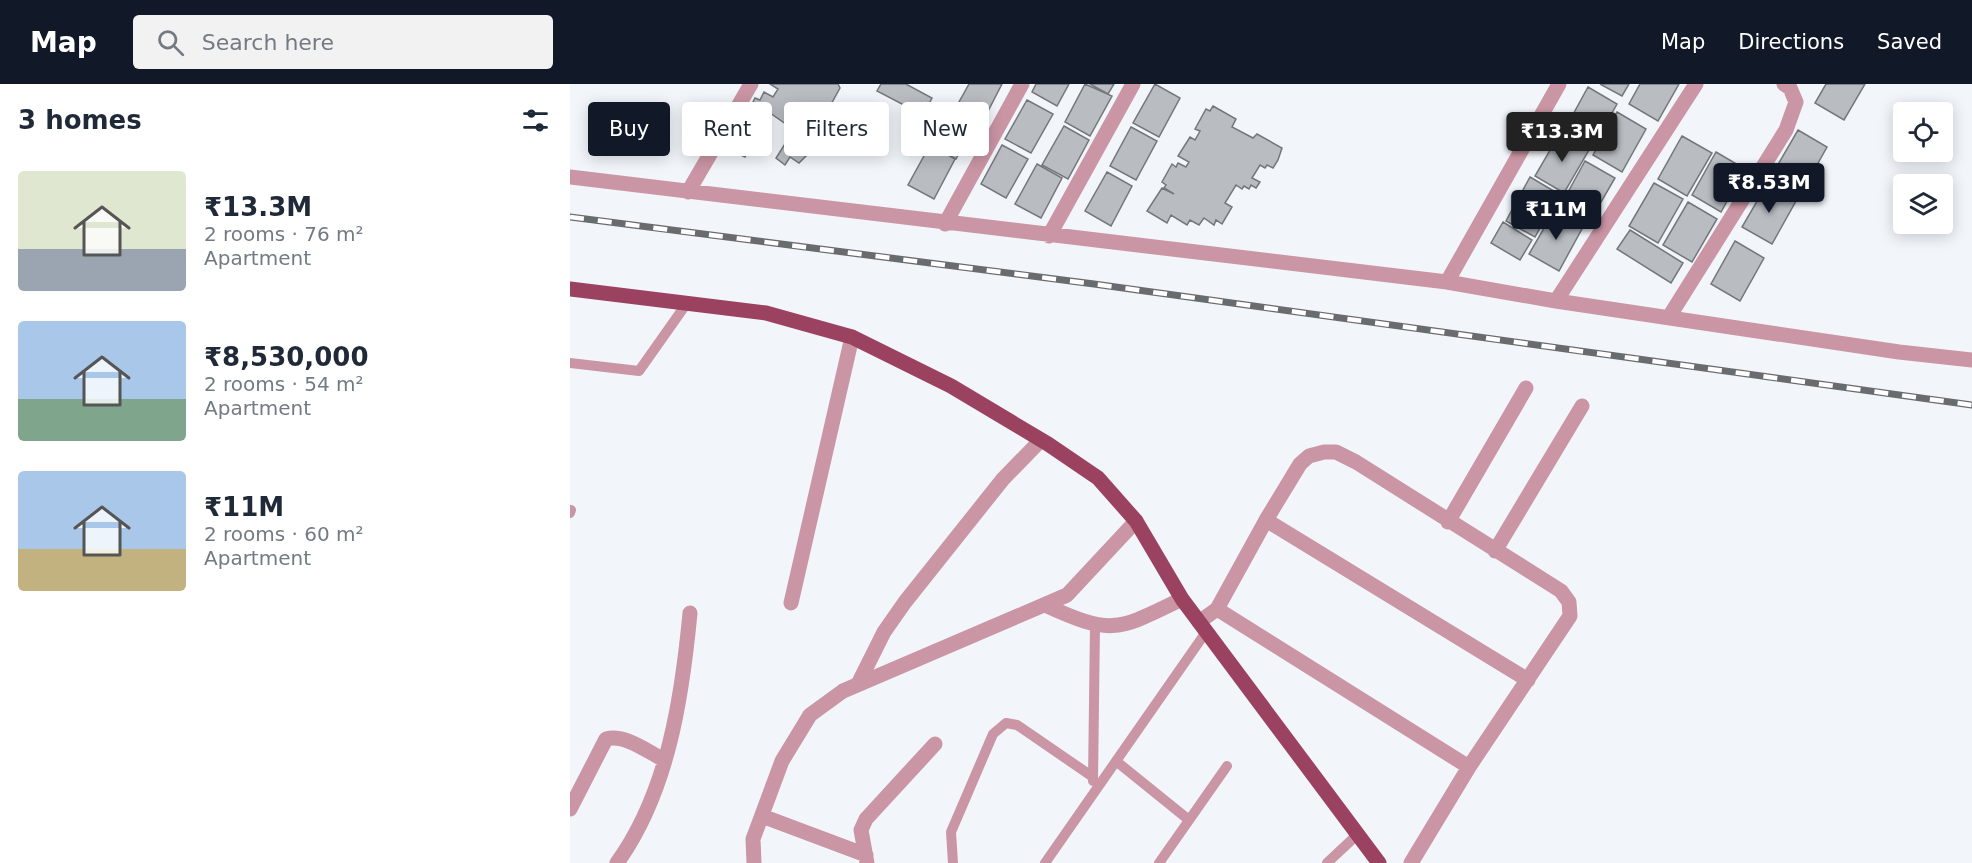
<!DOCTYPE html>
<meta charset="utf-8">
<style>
body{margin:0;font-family:"DejaVu Sans",sans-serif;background:#f2f2f3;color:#1f2937;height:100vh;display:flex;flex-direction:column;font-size:22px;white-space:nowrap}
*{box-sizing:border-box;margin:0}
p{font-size:20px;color:#747a83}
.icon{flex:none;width:33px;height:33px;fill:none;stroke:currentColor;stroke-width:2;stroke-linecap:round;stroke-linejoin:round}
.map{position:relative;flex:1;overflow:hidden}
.sheet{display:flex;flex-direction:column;background:#fff;width:570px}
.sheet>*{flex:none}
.hud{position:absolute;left:18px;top:18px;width:570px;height:54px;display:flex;gap:12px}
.fabs{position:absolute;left:1323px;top:18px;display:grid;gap:12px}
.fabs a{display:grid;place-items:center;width:60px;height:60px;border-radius:6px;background:#fff;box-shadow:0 3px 15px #0003;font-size:30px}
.price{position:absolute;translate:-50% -51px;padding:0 14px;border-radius:6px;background:#111827;color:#fff;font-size:20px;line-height:39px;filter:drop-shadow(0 2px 3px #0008)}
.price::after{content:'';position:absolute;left:50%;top:36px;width:18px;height:14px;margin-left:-9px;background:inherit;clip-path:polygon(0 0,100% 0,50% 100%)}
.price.on{background:#222;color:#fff}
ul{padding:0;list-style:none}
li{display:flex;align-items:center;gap:18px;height:150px;padding:0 18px}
li span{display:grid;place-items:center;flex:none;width:168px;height:120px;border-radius:6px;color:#555}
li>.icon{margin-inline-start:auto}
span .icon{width:72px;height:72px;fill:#fffc;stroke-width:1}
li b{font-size:26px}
h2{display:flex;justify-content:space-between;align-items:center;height:72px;padding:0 18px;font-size:26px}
.pill{padding:0 21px;border-radius:6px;background:#fff;box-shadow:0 3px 15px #0003;font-size:21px;line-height:54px}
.pill.on{background:#111827;color:#fff}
header{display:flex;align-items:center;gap:36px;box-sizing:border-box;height:84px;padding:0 30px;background:#111827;color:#fff}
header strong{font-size:28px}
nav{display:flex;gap:33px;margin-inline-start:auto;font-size:21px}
.search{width:420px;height:54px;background:#f2f2f3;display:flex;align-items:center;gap:15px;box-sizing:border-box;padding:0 21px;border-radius:6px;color:#747a83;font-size:22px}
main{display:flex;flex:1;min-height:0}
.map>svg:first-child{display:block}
.building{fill:#b9bdc2;stroke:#73767b;stroke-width:1.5}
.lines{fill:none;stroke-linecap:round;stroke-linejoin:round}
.lane{stroke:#ca95a4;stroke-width:10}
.street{stroke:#ca95a4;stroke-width:15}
.primary{stroke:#9c4261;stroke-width:15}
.rail-casing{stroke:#696c6f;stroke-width:7}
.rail{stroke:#fff;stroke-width:4.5;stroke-dasharray:14;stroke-linecap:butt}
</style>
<header>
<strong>Map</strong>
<div class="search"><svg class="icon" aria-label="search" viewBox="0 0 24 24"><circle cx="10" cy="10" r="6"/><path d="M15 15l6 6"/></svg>Search here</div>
<nav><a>Map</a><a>Directions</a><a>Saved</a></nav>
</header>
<main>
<section class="sheet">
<h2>3 homes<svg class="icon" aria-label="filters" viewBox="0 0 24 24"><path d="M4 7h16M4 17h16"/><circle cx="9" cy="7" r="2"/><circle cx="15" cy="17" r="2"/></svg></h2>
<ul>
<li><span style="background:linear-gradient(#dfe7d0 65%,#9aa5b1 0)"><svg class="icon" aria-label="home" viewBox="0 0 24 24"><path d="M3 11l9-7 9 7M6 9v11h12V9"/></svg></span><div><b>₹13.3M</b><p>2 rooms · 76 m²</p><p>Apartment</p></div></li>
<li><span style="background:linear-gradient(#a9c7e8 65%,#7fa58c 0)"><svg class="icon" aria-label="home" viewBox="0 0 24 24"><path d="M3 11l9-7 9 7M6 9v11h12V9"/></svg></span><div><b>₹8,530,000</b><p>2 rooms · 54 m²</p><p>Apartment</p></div></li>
<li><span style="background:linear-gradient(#a9c7e8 65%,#c2b280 0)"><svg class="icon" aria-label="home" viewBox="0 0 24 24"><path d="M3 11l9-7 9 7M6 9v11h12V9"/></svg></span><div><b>₹11M</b><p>2 rooms · 60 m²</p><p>Apartment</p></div></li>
</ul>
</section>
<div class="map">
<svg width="1402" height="779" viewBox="0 0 1402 779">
<rect width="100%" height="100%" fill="#f2f6fb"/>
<!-- building -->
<path class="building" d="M200,0H268L270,4L260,22L256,20L253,26L242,19L236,30L247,36L245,40L248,42L240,57L200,29L175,73L156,64L167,47L176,53L181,45L173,38L185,14L190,16L194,8L203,13L208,5Z
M311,0H336L362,14L353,31L307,7Z
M399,0H432L415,33L389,18Z
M466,0H499L487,22L462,8Z
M515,0L542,12L520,52L495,38Z
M520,0H544L538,10Z
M585,0L610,14L589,53L563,39Z
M1030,0H1059L1052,12Z
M1070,0H1109L1088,37L1059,20Z
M1256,0H1295L1274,36L1245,19Z
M1018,3L1047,20L1023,63L994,47Z
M457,16L483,30L461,69L435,55Z
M382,21L408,35L386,75L360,61Z
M643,22L666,35L662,43L683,54L687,50L712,64L708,76L703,84L697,81L695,84L690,81L682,94L690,98L686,104L681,101L679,105L674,102L672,105L666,101L655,119L662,123L652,140L646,136L644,141L634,134L629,141L620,136L617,141L601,131L597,139L577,127L592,104L604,110L594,104L596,101L592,98L602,80L606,83L608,79L616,83L619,78L608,72L620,53L625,56L630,47L625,45L636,25L640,27Z
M1047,28L1076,45L1052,88L1023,71Z
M494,42L519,56L498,95L472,81Z
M561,43L587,57L566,96L540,82Z
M1228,46L1257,63L1233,106L1203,89Z
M990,49L1019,66L994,109L965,92Z
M1112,52L1142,69L1117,112L1088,95Z
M218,55L228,61L231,56L243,65L229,79L220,73L215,81L206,74Z
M360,61L385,75L364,115L338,101Z
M432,61L458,75L436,114L411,100Z
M1146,68L1175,85L1151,128L1122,111Z
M1015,77L1045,94L1020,137L991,121Z
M467,80L492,94L471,134L445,120Z
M537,88L562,102L541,142L515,127Z
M960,93L989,110L965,153L936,137Z
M1084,99L1113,115L1088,159L1059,142Z
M1197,100L1226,117L1202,160L1172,143Z
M1118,118L1147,135L1122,178L1093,161Z
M984,127L1013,143L989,187L959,170Z
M933,138L962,156L950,176L921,159Z
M1060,146L1113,179L1101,199L1047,165Z
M1165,157L1194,174L1170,217L1141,200Z"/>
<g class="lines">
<!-- lane -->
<path class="lane" d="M0,279L69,287L117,219
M0,429L1,426
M546,677L619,736
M523,697L525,541
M383,779L381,748L423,650L436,639L447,641L523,693
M475,779L636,548
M589,779L657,682
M757,779L788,750"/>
<!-- street -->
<path class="street" d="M0,93L877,198L986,217L1329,268L1402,276
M118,108L181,0
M375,140L452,0
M479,152L563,0
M877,198L989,0
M986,217L1126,0
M1099,233L1216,46L1226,18L1220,4L1214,0
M696,436L958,596
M878,438L956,304
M925,467L1012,322
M221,519L282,253
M477,522C543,552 548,546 612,515
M647,525L899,683
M629,538L647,525L696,436L730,380L739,372L754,368H766L786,378L991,507L999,518L1000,532L899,683L841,779
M288,600L314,548L335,518L433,395L471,356
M0,725L36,655C55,650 77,667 94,676
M192,732L296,771
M47,779C98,708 112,614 120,529
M184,779L183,755L212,677L240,631L273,607L497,511L566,437
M297,779L291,746L296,735L365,660"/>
<!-- primary -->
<path class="primary" d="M0,205L196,229L282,253L381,302L478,360L528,394L566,437L612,515L809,779"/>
<!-- rail casing -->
<g class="rail-casing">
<path id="rail" d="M0,133L524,200L1402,321"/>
</g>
<!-- rail -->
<use href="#rail" class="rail"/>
</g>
</svg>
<div class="fabs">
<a><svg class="icon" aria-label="locate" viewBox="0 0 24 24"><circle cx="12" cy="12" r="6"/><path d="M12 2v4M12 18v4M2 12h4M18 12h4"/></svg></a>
<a><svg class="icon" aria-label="layers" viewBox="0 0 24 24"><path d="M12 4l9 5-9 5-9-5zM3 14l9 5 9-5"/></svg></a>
</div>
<b class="price on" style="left:992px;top:79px">₹13.3M</b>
<b class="price" style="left:1199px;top:130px">₹8.53M</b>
<b class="price" style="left:986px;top:157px">₹11M</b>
<div class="hud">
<a class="pill on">Buy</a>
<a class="pill">Rent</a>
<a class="pill">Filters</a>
<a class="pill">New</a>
</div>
</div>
</main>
